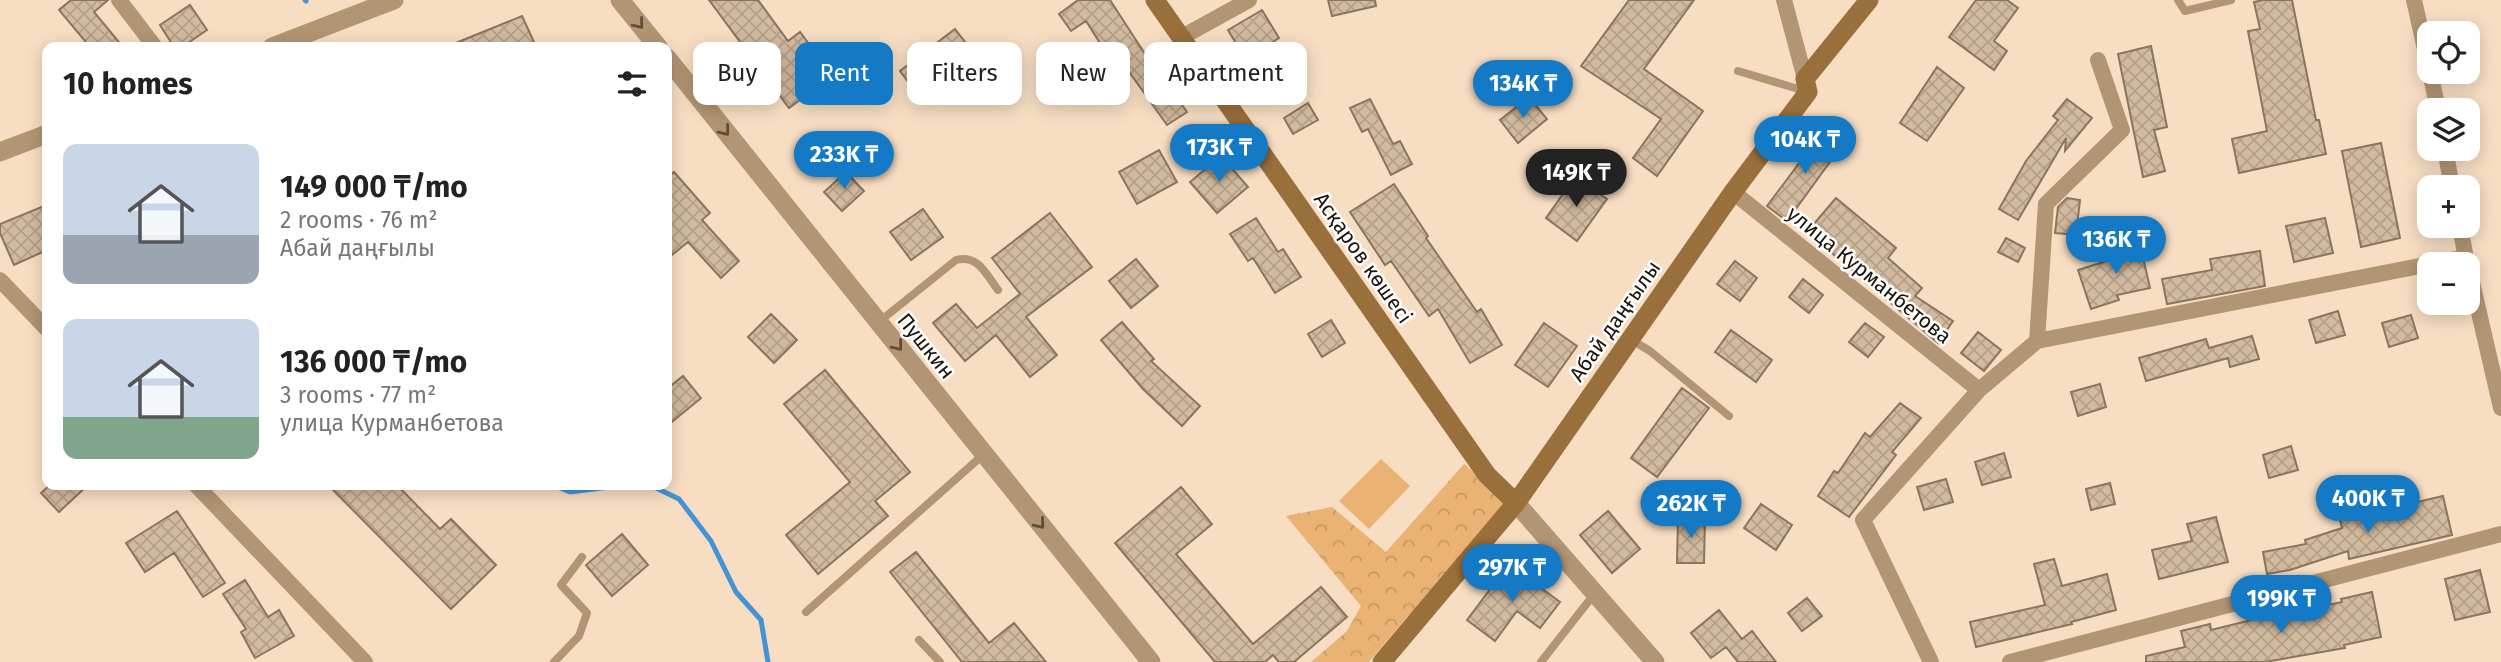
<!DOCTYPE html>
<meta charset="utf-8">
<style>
body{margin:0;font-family:"Fira Sans",sans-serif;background:#f6f6f6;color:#222;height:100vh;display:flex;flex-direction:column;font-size:26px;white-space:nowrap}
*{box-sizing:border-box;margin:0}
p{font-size:23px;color:#767676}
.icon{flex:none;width:38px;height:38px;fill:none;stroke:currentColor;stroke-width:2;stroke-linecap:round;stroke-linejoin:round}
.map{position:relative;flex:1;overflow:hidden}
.sheet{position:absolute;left:42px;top:42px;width:630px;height:448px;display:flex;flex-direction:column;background:#fff;border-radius:14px;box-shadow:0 4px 18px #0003}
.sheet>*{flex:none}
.guide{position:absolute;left:693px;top:42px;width:665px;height:63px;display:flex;gap:14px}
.tools{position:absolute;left:2417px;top:21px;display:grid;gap:14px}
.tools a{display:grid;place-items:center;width:63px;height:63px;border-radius:14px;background:#fff;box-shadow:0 4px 18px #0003;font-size:35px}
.price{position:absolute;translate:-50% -60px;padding:0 16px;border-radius:24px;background:#147ac5;color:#fff;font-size:23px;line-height:46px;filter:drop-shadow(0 2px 4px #0008)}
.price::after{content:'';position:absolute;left:50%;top:42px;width:21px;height:16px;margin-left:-10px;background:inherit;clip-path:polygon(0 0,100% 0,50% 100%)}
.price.active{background:#222;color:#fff}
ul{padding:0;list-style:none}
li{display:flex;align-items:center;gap:21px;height:175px;padding:0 21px}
li span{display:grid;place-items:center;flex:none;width:196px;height:140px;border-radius:14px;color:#555}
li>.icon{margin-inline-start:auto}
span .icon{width:84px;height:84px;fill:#fffc;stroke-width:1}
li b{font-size:30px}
h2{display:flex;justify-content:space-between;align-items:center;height:84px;padding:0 21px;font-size:30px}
.chip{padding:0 24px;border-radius:14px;background:#fff;box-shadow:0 4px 18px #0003;font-size:24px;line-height:63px}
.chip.active{background:#147ac5;color:#fff}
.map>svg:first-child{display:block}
.forest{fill:url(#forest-crowns)}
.park{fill:#eab373}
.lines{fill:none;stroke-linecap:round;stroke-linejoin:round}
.stream{stroke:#4493d7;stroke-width:5}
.building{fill:url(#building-cross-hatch);stroke:#8b755d;stroke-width:2}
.service{stroke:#b29574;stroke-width:8}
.minor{stroke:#b29574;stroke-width:16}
.tertiary{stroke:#b29574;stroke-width:19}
.secondary{stroke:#996f3b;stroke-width:19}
.oneway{stroke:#604e3a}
.labels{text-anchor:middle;stroke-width:5;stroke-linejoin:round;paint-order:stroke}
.street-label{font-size:21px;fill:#1c140a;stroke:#fff}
</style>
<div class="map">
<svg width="2501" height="662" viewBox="0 0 2501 662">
<defs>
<pattern id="forest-crowns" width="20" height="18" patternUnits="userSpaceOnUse" patternTransform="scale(1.75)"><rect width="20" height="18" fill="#eab373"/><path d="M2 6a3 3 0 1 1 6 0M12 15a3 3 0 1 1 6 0" fill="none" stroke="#c89962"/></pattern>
<pattern id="building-cross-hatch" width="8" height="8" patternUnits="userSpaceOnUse" patternTransform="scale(1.75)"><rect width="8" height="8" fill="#d2ba9f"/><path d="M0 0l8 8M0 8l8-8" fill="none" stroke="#b49f88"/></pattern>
</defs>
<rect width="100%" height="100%" fill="#f7dec3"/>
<!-- forest -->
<path class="forest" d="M1464,464L1521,514L1407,617L1369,662H1311L1347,631L1361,606L1286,516L1332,507L1386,552Z"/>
<!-- park -->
<path class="park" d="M1381,459L1410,486L1369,529L1339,501Z"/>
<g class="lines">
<!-- stream -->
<path class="stream" d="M305,0L306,1
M553,485L570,492L625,485
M650,485L679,499L711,541L736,592L761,620L768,662"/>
</g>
<!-- building -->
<path class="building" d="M71,0H108L94,12L123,47H90L59,10Z
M709,0H758L788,41L800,32L818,56L833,45L847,65L789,108Z
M1078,0H1110L1171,94L1173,92L1187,112L1167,125L1117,55L1110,59L1086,21L1071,31L1059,14Z
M1328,0H1375L1376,6L1332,16Z
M1629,0H1694L1644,69L1703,111L1657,176L1633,158L1661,119L1581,66Z
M1976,0H2007L2018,8L1994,41L2007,51L1994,70L1949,37Z
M2263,0H2292L2316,120H2319L2326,154L2239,173L2232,139L2267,131L2248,31L2260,29L2254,2Z
M190,5L207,30L182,47H174L160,25Z
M1262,10L1279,38L1270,44L1289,77L1265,91L1228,30Z
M522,16L534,42L522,47H446Z
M955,29L977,57L921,99L900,71Z
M2151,46L2167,127L2154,130L2165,171L2143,177L2118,54Z
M1937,67L1964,88L1927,141L1900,123Z
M1529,97L1547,119L1518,143L1500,120Z
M1370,99L1393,144L1400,141L1412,164L1391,175L1368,129L1362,132L1350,108Z
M2067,99L2092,118L2065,151L2066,138L2018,220L1999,209L2026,161L2058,120L2053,116Z
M1308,103L1318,120L1293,134L1284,118Z
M1824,130L1843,144L1787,221L1767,206Z
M2381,143L2400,238L2361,247L2342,151Z
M1159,150L1177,182L1137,204L1119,172Z
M1221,156L1248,187L1217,213L1190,182Z
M674,172L710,213L702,220L739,261L721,278L688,242L667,259V178Z
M846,172L864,191L842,211L824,192Z
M1575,177L1607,199L1577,241L1546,218Z
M1394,184L1428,236L1426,238L1477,312L1481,309L1502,345L1470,363L1438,309L1429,316L1391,261L1385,265L1350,212Z
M1836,198L1896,248L1888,258L1922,288L1915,296L1953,321L1938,343L1807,232Z
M2067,198L2080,200L2076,235L2055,233L2058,207Z
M44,206L47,214V250L14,265L0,233V224Z
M923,209L943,237L911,260L890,232Z
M1050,213L1092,267L1026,317L1057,355L1030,377L996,335L965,361L933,323L956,304L977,328L1020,294L992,258Z
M1256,218L1278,252L1283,249L1301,277L1275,293L1253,258L1248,261L1230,234Z
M2325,218L2333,253L2294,262L2286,226Z
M2006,238L2025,248L2018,262L1998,252Z
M2139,240L2150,288L2117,295L2119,300L2091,309L2078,270L2116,258L2113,246Z
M2260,251L2265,286L2167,304L2162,279L2212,270L2210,259Z
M1136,259L1158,286L1131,308L1109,281Z
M1735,261L1757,278L1740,301L1717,284Z
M1803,279L1823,295L1809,313L1789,297Z
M2338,311L2345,335L2316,343L2309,320Z
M771,314L797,340L774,363L748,337Z
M2411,315L2418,338L2389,347L2382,323Z
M1331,320L1345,343L1322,357L1308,334Z
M1122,322L1154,359L1151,361L1200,406L1182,426L1143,389L1101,340Z
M1544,323L1577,346L1548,387L1515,365Z
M1865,323L1884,337L1868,357L1849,342Z
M1731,330L1772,360L1756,382L1715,352Z
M1978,332L2001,350L1984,371L1961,353Z
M2252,336L2259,359L2230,367L2228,358L2146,381L2139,358L2206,339L2209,348Z
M825,370L910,472L875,501L888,516L818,574L786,535L850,482L784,404Z
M683,376L701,398L667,426V389Z
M2100,384L2106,407L2078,416L2071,392Z
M1682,388L1709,408L1657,477L1631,458Z
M1900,403L1921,418L1892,452L1896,455L1849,517L1818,496L1834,471L1838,473L1865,433L1870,437Z
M2291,446L2298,470L2269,478L2263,455Z
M2004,453L2011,477L1982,485L1975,462Z
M1946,479L1953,502L1924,510L1917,487Z
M2110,483L2115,504L2091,510L2086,489Z
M50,485H88L59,512L41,493Z
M328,485H397L440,529L451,519L496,565L451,609Z
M1181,487L1212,524L1176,554L1253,644L1321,587L1347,617L1294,662H1279L1273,655L1265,662H1215L1115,543Z
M2443,496L2452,535L2349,559L2348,551L2290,570L2267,574L2263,552L2306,544L2305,540L2342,528L2340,520Z
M1761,504L1792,525L1776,550L1744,528Z
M177,511L225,583L203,597L174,553L145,572L126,543Z
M1608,511L1640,549L1612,573L1580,535Z
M2216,517L2228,562L2159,579L2152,550L2192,541L2187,524Z
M1678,518H1705L1704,563H1677Z
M622,534L648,565L612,596L586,565Z
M916,552L989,643L1014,623L1046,662H962L890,572Z
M2054,559L2062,586L2107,574L2116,610L2071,622L2072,624L1976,647L1970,622L2045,605L2034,564Z
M1509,564L1560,602L1540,628L1517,611L1495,641L1467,620Z
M2480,570L2490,612L2455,620L2445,579Z
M245,580L268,617L279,610L294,636L255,658L241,632L246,629L223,594Z
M2372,592L2381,637L2344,645L2345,648L2265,662H2146V656L2185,647L2181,631L2210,624L2211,630L2304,607V610L2342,602L2341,599Z
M1807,598L1822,616L1802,631L1788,613Z
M1719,610L1742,639L1752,631L1776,662H1738L1726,647L1711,658L1691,633Z"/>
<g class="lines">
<!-- service -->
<path class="service" d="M2178,0L2185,11L2231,0
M1738,71L1805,91
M880,321L956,260C978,254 986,274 998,290
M1630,339L1650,351L1729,416
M806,612L984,454
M919,640L940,662
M554,662L579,636L587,613L561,585L582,557
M1541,662L1595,593"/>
<!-- minor -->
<path class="minor" d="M119,0L155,47
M1784,0L1805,79
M2414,0L2429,67
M1182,37L1249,0
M2430,72L2438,110
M2445,149L2452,187
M1733,192L1979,390
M2460,226L2467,264
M2468,265L2501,408
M0,280L47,329
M2037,341L2046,204L2122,130L2098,60
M196,485L365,662
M1931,662L1863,520L1979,390L2037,341L2466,257
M2010,662L2501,534"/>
<!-- tertiary -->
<path class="tertiary" d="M620,0L658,47
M272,47L394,0
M667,58L1151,662
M0,152L47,134
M1516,503L1655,662"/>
<!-- secondary -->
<path class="secondary" d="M1155,0L1487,475L1516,503
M1382,662L1516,503L1733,192L1808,92L1805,79L1869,0"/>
</g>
<!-- one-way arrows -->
<defs><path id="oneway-chevron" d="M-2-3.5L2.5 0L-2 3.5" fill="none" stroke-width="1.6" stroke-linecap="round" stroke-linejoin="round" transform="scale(1.75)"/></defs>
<g class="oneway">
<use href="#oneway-chevron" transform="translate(639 24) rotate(51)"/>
<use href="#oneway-chevron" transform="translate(725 131) rotate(51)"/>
<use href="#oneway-chevron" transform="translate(898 346) rotate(51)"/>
<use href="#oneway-chevron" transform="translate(1040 524) rotate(51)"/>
</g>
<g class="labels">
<!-- street labels -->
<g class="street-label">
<text transform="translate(1363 258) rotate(55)" y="7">Асқаров көшесі</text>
<text transform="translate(1869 275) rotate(39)" y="7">улица Курманбетова</text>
<text transform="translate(1615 321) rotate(-55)" y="7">Абай даңғылы</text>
<text transform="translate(926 346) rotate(51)" y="7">Пушкин</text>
</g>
</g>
</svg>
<div class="tools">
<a><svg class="icon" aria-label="locate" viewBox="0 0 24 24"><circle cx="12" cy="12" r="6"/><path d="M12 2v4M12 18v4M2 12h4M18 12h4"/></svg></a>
<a><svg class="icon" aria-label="layers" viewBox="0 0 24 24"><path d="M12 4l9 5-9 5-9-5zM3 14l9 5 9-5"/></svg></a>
<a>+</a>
<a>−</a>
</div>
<b class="price" style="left:1523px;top:120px">134K ₸</b>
<b class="price" style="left:1805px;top:176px">104K ₸</b>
<b class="price" style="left:1219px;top:184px">173K ₸</b>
<b class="price" style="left:844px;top:191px">233K ₸</b>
<b class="price active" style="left:1576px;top:209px">149K ₸</b>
<b class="price" style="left:2116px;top:276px">136K ₸</b>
<b class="price" style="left:2368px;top:535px">400K ₸</b>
<b class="price" style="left:1691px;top:540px">262K ₸</b>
<b class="price" style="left:1512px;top:604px">297K ₸</b>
<b class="price" style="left:2281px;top:635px">199K ₸</b>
<div class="guide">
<a class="chip">Buy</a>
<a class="chip active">Rent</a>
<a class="chip">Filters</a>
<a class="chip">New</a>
<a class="chip">Apartment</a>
</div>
<section class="sheet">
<h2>10 homes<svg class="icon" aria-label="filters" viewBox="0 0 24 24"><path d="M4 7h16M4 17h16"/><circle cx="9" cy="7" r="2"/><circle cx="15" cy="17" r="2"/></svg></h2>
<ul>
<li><span style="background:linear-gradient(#c9d6e8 65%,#9aa5b1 0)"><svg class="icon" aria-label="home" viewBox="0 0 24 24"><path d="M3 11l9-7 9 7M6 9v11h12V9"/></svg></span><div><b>149 000 ₸/mo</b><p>2 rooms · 76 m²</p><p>Абай даңғылы</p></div></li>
<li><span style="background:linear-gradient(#c9d6e8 70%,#7fa58c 0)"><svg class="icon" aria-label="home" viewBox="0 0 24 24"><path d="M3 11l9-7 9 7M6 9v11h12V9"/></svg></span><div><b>136 000 ₸/mo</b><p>3 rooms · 77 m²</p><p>улица Курманбетова</p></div></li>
</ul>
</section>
</div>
